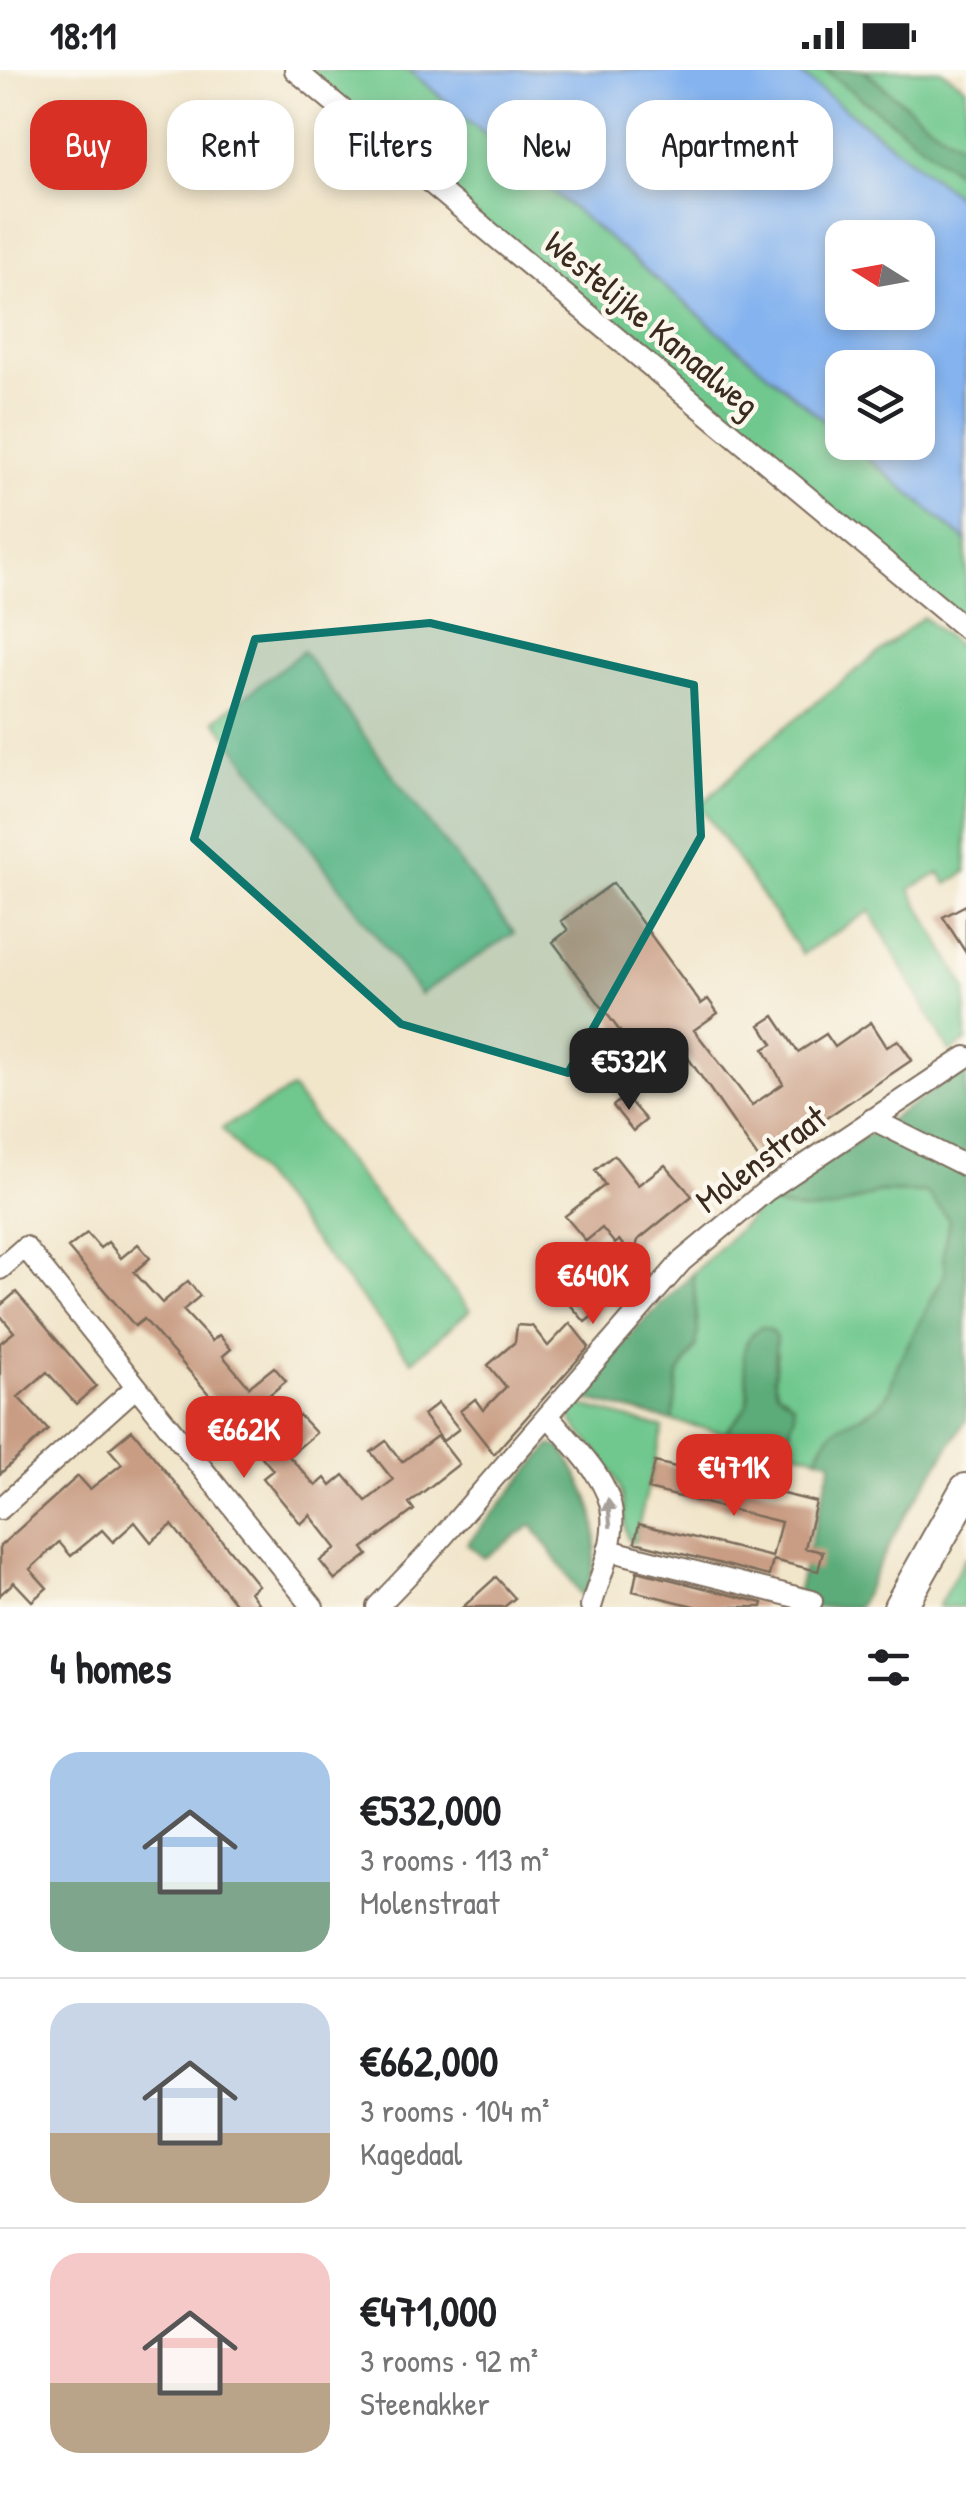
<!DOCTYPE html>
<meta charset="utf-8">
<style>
body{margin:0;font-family:"Patrick Hand",sans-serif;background:#f2f2f2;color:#202124;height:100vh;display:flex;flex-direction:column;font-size:38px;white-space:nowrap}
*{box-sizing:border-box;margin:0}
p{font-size:32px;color:#757577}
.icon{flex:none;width:55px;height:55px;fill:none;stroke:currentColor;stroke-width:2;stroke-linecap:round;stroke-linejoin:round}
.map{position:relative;height:1537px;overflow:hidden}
.details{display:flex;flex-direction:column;background:#fff;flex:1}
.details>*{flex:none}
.guide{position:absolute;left:30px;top:30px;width:908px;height:90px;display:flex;gap:20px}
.needle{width:65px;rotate:281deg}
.fabs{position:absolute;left:825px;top:150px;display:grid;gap:20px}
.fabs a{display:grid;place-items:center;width:110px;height:110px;border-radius:20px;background:#fff;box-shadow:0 5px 15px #0003;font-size:50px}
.price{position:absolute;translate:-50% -85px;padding:0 22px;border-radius:20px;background:#d93025;color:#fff;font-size:32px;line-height:65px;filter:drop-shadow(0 2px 5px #0008)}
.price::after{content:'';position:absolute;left:50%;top:60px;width:30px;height:22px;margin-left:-15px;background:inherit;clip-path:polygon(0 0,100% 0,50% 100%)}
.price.current{background:#222;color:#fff}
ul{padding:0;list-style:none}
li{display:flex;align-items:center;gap:30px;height:250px;padding:0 50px}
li+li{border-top:2px solid #e0e0e0}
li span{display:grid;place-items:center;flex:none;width:280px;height:200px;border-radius:30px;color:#555}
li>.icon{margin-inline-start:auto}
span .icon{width:120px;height:120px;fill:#fffc;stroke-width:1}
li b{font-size:42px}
h2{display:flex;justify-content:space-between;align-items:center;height:120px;padding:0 50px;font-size:42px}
.chip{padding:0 35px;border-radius:30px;background:#fff;box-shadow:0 5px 15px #0003;font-size:35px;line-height:90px}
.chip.current{background:#d93025;color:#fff}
.status{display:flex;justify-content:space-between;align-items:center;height:70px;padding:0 50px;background:#fff;direction:ltr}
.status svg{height:28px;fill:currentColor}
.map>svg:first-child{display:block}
.green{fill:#6fc88e;stroke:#557956;stroke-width:2.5}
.forest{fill:#5bac79;stroke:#4b6b4c;stroke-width:2.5}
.water{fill:#84b3ef;stroke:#606e86;stroke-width:2.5;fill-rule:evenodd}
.building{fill:#c99d84}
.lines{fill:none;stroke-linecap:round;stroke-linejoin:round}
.minor-casing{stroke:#7b6b5a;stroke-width:24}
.primary-casing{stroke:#7b6b5a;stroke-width:36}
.minor{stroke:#fff;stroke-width:20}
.primary{stroke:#fff;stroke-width:32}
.oneway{fill:#a79f9a}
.marked{fill:#0f766e;fill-opacity:0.2;stroke:#0f766e;stroke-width:8;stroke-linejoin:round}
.labels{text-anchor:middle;stroke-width:9;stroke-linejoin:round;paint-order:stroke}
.street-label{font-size:35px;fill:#3b2a1e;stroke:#fbf7ec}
</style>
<div class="status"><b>18:11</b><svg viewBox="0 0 49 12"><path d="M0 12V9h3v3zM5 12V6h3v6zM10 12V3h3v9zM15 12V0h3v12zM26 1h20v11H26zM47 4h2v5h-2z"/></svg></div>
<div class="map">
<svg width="966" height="1537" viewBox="0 0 966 1537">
<rect width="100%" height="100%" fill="#fbf7ec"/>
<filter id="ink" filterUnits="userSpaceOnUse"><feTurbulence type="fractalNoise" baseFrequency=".01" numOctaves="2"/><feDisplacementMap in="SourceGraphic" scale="20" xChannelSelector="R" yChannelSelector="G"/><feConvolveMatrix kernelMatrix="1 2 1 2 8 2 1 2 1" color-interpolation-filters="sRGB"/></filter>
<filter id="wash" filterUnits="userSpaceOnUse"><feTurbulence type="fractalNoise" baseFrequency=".0048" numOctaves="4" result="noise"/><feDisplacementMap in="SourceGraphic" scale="40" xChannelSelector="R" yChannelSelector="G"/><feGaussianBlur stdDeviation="2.25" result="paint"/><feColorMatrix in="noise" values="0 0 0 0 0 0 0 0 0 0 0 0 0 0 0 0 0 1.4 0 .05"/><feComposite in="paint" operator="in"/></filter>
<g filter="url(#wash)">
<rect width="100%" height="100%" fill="#f1e5ca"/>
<!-- green -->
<path class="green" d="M304,0H409L842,366V372L850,373L966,471V559Z
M795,0H825L966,109V133Z
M864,0H941L966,17V78L926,52Z
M923,547L966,582V802L947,814L940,803L910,819L966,919V971L950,982L870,841L802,884L700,736L773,667Z
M303,581L408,726L514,863L420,924L215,650Z
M292,1019L337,1080L470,1240L412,1291L222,1058Z
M879,1122L928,1123L949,1150L943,1185L945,1202C931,1233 914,1262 899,1292C892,1306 893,1322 880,1333C858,1353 830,1350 818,1387L783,1378L792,1359L787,1327L778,1322L774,1308L777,1283L746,1277C742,1296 751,1327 746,1336C742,1347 731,1353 725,1363L673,1351L678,1305L696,1276L698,1263L693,1203L765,1134C817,1142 830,1141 879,1122Z
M576,1334L663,1358L634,1473L628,1470C622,1455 626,1437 621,1421C613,1396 589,1374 573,1353L570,1344Z
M966,1486V1537H938Z"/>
<!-- forest -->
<path class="forest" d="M825,0H863L926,52L966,78V109Z
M966,998V1350L899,1456L858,1537H793L832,1391L818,1387C830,1348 856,1355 880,1334C892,1323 892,1306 899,1292C914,1262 931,1233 945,1202L943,1185L949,1150L927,1123L879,1122L834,1139L806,1141L765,1134Z
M693,1203L698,1263L696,1276L678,1305L673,1351L580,1328C585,1304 672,1225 693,1203Z
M761,1257L769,1259L776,1267L774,1308L777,1321L793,1333L795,1344L783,1378L725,1363C732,1352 745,1344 748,1331C752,1307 729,1278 761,1257Z
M551,1375L562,1378C602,1445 602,1457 586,1532L532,1455L484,1488L467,1474Z"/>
<!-- water -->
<path class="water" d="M409,0H795L966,133V471L850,373L918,372V298H842V366ZM842,168H918V242H842Z"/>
<g id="blocks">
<!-- building -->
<path class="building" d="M613,813L701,934L708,929L718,943L694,960L752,1035L783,1014L764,979L773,974L760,955L774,946L798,982L826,964L835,977L871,952L887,977L898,970L912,990L761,1092L684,982L666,996L659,986L646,996L553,872L568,860L561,851Z
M966,835V883L943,847Z
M625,1026L646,1050L633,1061L613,1036Z
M614,1085L638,1115L665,1095L692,1126L638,1170L636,1178H625L619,1170L615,1174L602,1158L586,1171L565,1146L605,1115L595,1100Z
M87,1163L100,1178L108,1172L121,1188L138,1174L150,1188L134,1202L162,1233L188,1211L200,1226L183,1240L212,1271L219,1265L231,1279L223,1286L249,1317L274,1297L286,1311L267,1327L290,1353L299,1345L316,1363L289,1386L316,1416L325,1408L331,1416L344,1405L366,1431L393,1410L371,1382L386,1371L402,1392L437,1366L459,1394L409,1433L414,1440L363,1478L368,1485L335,1510L320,1491L336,1478L310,1445L301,1454L263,1408L273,1400L196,1309L144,1249L135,1256L68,1178Z
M565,1189L604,1237L585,1252L545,1205Z
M16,1222L96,1316L76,1334L47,1302L18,1327L48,1360L0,1404V1273L14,1262L0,1245V1236Z
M570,1253L589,1277L494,1384L460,1341L475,1329L483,1340L506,1317L488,1295L515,1272L517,1255L532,1256L548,1276Z
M438,1333L459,1359L443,1371L423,1345Z
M132,1360L258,1515L250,1522L261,1537H238L172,1455L151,1472L135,1452L113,1472L102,1460L71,1486L59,1472L30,1499L47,1518L32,1531L14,1512L0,1525V1476L78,1406L90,1419L122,1394L109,1379Z
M655,1392L692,1401L694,1392L732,1401L730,1411L816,1432L805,1478L823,1482L818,1501L773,1490L769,1506L635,1472L639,1454L772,1487L781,1452L648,1419Z
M637,1501L763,1533L762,1537H698L633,1521Z
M496,1507L515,1528L504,1537H463Z"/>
</g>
</g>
<g filter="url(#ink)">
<use href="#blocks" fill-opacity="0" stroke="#7b6b5a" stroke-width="2.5"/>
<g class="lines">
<!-- minor casing -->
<g class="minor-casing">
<path id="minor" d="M295,0L966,559
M872,1049L966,1096
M0,1199L25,1177L313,1537
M548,1345C570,1373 609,1407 612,1444C615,1475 599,1508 591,1537
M0,1439L136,1317
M608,1480L812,1531
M377,1537L425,1487L682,1191L766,1121L966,987"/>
</g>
<!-- primary casing -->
<g class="primary-casing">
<path id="primary" d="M900,1537L966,1420"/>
</g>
<!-- minor -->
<use href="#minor" class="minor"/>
<!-- primary -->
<use href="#primary" class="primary"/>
</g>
<!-- one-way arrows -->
<defs><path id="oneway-solid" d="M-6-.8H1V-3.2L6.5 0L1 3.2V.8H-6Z" transform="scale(2.5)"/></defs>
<use class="oneway" href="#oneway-solid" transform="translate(609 1443) rotate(-95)"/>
</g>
<!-- marked area -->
<path class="marked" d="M430,553L694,615L701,766L568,1003L401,954L194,769L255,569Z"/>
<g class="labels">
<!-- street labels -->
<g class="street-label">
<text transform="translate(652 254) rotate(40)" y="12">Westelijke Kanaalweg</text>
<text transform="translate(761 1089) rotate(-37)" y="12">Molenstraat</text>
</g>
</g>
</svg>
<div class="fabs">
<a><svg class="needle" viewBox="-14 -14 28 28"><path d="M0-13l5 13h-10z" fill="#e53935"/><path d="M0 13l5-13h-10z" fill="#757577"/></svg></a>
<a><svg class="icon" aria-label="layers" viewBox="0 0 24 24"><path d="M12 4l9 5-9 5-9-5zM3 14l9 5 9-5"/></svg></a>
</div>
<b class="price current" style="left:629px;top:1043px">€532K</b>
<b class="price" style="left:593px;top:1257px">€640K</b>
<b class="price" style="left:244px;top:1411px">€662K</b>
<b class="price" style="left:734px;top:1449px">€471K</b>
<div class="guide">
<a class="chip current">Buy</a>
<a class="chip">Rent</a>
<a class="chip">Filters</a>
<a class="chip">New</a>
<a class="chip">Apartment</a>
</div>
</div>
<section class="details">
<h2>4 homes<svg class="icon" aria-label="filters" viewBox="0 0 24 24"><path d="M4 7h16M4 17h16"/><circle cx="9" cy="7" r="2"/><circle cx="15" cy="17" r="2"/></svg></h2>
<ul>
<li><span style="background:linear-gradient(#a9c7e8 65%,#7fa58c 0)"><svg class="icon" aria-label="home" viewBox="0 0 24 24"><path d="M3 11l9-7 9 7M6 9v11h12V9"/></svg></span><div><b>€532,000</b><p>3 rooms · 113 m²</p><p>Molenstraat</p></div></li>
<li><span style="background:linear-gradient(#c9d6e8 65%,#b9a48a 0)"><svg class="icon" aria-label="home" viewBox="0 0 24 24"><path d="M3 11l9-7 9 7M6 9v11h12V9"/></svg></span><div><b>€662,000</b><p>3 rooms · 104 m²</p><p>Kagedaal</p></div></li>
<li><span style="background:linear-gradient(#f6c9c9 65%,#b9a48a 0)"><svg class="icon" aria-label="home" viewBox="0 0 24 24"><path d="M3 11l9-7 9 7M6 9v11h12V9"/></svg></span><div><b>€471,000</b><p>3 rooms · 92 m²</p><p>Steenakker</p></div></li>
</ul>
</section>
